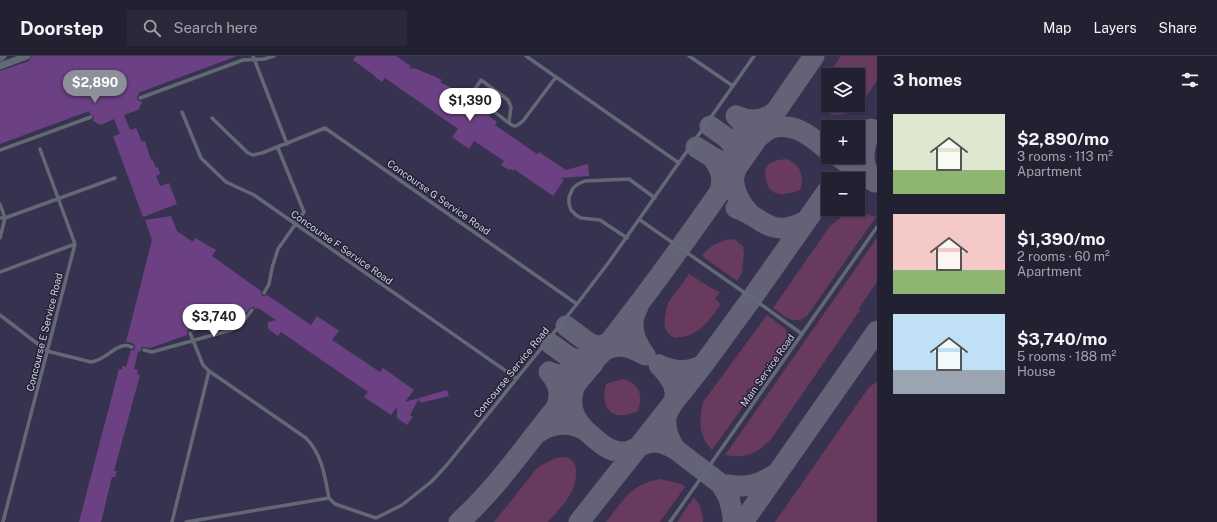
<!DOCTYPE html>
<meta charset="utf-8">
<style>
body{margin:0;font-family:"Public Sans",sans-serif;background:#2a293a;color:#f1f3f6;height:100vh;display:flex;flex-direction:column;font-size:15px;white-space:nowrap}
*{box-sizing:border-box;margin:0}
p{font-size:13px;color:#a2a3ac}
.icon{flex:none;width:22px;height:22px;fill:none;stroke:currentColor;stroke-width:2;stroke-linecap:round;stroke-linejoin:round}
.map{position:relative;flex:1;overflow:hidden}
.sheet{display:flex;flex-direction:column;background:#222132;width:340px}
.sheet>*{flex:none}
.fabs{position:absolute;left:821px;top:12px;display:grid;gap:8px}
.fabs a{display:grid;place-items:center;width:44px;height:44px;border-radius:0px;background:#222132;box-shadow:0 1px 3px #0004,0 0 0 1px #3f3e4d;font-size:20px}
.price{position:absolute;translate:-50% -34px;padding:0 9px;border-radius:14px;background:#fff;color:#222;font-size:13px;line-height:26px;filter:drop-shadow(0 1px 2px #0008)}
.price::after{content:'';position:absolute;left:50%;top:24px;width:12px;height:9px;margin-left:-6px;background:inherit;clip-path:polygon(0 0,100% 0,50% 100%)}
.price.on{background:#8c9099;color:#fff}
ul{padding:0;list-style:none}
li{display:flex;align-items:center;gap:12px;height:100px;padding:0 16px}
li span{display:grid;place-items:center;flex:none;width:112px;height:80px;border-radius:0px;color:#555}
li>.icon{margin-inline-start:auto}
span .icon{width:48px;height:48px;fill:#fffc;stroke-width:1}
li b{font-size:17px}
h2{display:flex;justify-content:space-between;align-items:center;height:48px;padding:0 16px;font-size:17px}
header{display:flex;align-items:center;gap:24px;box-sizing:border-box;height:56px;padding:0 20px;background:#222132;border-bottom:1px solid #3f3e4d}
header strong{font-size:19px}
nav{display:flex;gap:22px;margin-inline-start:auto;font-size:14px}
.search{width:280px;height:36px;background:#2a293a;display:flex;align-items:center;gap:10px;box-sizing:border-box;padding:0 14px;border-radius:0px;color:#a2a3ac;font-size:15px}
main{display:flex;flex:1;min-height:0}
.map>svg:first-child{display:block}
.built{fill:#363250;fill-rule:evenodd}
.green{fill:#683a5d}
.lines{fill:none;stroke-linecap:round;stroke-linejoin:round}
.taxiway{stroke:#646276;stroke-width:21}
.building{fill:#6c4184}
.service{stroke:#636974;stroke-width:3.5}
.minor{stroke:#636974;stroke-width:7}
.labels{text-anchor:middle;stroke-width:3;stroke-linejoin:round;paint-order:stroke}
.street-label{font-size:10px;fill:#d2d1e0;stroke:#252238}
</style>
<header>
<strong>Doorstep</strong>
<div class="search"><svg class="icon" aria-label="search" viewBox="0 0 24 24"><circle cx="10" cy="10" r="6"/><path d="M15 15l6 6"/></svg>Search here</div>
<nav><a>Map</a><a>Layers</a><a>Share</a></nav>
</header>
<main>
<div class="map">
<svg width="877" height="466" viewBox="0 0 877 466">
<rect width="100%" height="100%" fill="#2e2c43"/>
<!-- built -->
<path class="built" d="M0,0H877V466H0ZM828,19H858V49H828ZM828,71H858V101H828ZM828,123H858V153H828Z"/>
<!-- green -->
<path class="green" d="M841,0H877V25L866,41L856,53L844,58L832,59L825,53C822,42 822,30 828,20V49H858V19H828Z
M785,103C800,106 805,120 800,134C785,140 768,142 766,122C765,118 765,113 767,110C771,105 779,104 785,103Z
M860,154V157L866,158L876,161L807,260C793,270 785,260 773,252L830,170L844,159Z
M877,182V226L859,252L860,254L772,382C758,397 746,403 725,399Z
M734,183L743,190L744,198L742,217L737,225L702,200C710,189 721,184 734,183Z
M689,218L711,232L720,236L715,243L721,248C707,267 700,280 675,282C672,281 669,279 667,276C662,268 666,255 668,247Z
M767,259C774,265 787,271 789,280C789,283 788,286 787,289L712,394C698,379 699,365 703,346Z
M624,323C640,329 643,339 638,355C632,357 626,360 619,359C604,358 602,340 606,328L619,324Z
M877,326V466H775L869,331Z
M567,401C573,404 576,408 576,415C577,437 561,451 548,466H494L537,412L549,405L556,402Z
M660,423L682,428L685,431L660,466H606C624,444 629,429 660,423Z
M694,441C700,448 703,457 703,466H677Z"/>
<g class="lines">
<!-- taxiway -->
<path class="taxiway" d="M710,70L727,82
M871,73C863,93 859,109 875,126
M696,91L712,101
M748,95C752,79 748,72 736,60C750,66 764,66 776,55
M839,101L873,125
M719,137C725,124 721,112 712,101C723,107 733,109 744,101
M736,152C747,155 755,162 764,167C779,176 793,172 807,164
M749,157C740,147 732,134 734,119C735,116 736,114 737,110C741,100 734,89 727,82C733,85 739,88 745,88C760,87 763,67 787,71C802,72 816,85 828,94
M566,270L589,287
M551,288L569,301
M603,295C619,286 631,291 645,299C634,285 628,268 638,251
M556,353C562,338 559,327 549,316C570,326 610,313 589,287C598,292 605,290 612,284
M585,374C595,383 608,396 622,396C629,397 634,393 640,390C653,383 663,386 675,393C669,383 663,370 667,358C669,352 674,347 675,341C677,328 667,317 659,309C674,316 688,317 703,309
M537,377C553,367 568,365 585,374C575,364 569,350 573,336C575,328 581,320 577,311C575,308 571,304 569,301C583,306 587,307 600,299
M675,393L721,428L729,442L733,459V466
M721,428C745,432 757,431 777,417
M459,466C496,433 525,390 557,351C650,240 732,119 814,0
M579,466L703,309L752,242L828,134
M743,466L877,275"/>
</g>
<!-- building -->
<path class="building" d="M32,0H237L138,37L139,39L137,40V43L138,45H141L142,47L138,54L124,59L130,74L136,72L142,86L145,85L151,104L152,103L156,112L158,111L160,118L156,120L160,130L169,127L177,148L143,161L113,80L120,78L114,63L101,69L93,65L94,60L90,58L89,55L0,88V15L29,5Z
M356,0H396L411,10L409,13L414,12L436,21L442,24L440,26L459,36L458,37L464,42L471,50L488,57L490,59L489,60L497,66L495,69L537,98L539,96L566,114L588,108L589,120L561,122L564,124L553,140L514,113L513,115L510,113L509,114L501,109L504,105L474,85L469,93L452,81L458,73L385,22L382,26L375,21V20L353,4Z
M171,160L177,175L193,186L195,182L216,194L212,200L261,235V237L262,240H264L267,239L311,269L317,260L339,275L332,284L380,316L383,312L414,334L405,346L447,334L449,340L420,347L419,342L410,359L413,361L407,369L397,362V351L391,359L364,341L368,336L281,276L278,280L268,273V266L276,264L258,252L255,253L254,251H251L246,257L219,267L193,276L192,274H189L187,275V279L150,292L144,291L141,292V295L138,296L134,313L138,314L137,318L140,319L114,415H117L115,421H112L101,466H79L119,313L122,314V310L126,311L131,294H134L135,292V289L132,287L126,286L152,184L145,164Z"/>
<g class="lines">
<!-- service -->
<path class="service" d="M253,0L287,88
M526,0L679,107
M689,0L733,30
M140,42L243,4L264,3L274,0
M182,56L201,102L226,126L254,139L516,322
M212,62L248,97L253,99L262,97L325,72L577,248
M509,66L511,51L508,44L481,24L469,42C472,51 486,52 494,56C499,58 510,70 515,70C518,70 521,66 523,65L556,21
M0,94L91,61
M0,148L5,162L0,182
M0,162H5L115,122
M640,164L752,242L802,278
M627,182L600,164L581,162L576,159L571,154L569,148V141L573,132L578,128L585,125L629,123L655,142
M0,216L75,188
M264,237L269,228L272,212L278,193L304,156L278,92
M0,259L47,295L91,306C105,304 110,294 122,290C125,289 129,290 132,291
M190,277L203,309L209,315L306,382C322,398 325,421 329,442
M144,294L152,296L231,274L241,268L252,254
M329,442L335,448L376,462L402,449L431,426L446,410L577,248L609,206L754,0
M3,466L75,188L40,93
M172,466L209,315
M186,466L329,442
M670,466L877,171"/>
<!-- minor -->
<path class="minor" d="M0,2L3,0
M0,10L27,0"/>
</g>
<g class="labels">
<!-- street labels -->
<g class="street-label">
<text transform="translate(439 141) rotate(35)" y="4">Concourse G Service Road</text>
<text transform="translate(342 191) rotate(35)" y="4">Concourse F Service Road</text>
<text transform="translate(44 276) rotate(-76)" y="4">Concourse E Service Road</text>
<text transform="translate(767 314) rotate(-55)" y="4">Main Service Road</text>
<text transform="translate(511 316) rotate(-51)" y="4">Concourse Service Road</text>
</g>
</g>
</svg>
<div class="fabs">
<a><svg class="icon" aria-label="layers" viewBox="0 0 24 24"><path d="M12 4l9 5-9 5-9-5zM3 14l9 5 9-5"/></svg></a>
<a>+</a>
<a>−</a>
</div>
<b class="price on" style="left:95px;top:48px">$2,890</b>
<b class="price" style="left:470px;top:66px">$1,390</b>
<b class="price" style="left:214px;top:282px">$3,740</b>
</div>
<section class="sheet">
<h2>3 homes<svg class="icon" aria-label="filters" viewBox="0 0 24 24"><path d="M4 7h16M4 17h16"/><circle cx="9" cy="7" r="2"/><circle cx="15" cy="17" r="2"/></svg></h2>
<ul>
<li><span style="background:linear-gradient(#dfe7d0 70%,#8fb573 0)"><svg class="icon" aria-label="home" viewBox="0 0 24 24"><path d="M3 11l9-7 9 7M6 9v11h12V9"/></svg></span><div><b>$2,890/mo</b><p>3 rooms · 113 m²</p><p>Apartment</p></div></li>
<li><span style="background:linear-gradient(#f6c9c9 70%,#8fb573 0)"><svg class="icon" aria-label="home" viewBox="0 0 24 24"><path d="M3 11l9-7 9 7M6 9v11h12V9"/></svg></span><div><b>$1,390/mo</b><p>2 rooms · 60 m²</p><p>Apartment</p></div></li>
<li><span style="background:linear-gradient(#bfe0f5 70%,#9aa5b1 0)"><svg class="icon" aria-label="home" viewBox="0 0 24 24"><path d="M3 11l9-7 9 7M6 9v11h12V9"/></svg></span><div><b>$3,740/mo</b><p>5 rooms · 188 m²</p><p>House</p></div></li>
</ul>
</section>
</main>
